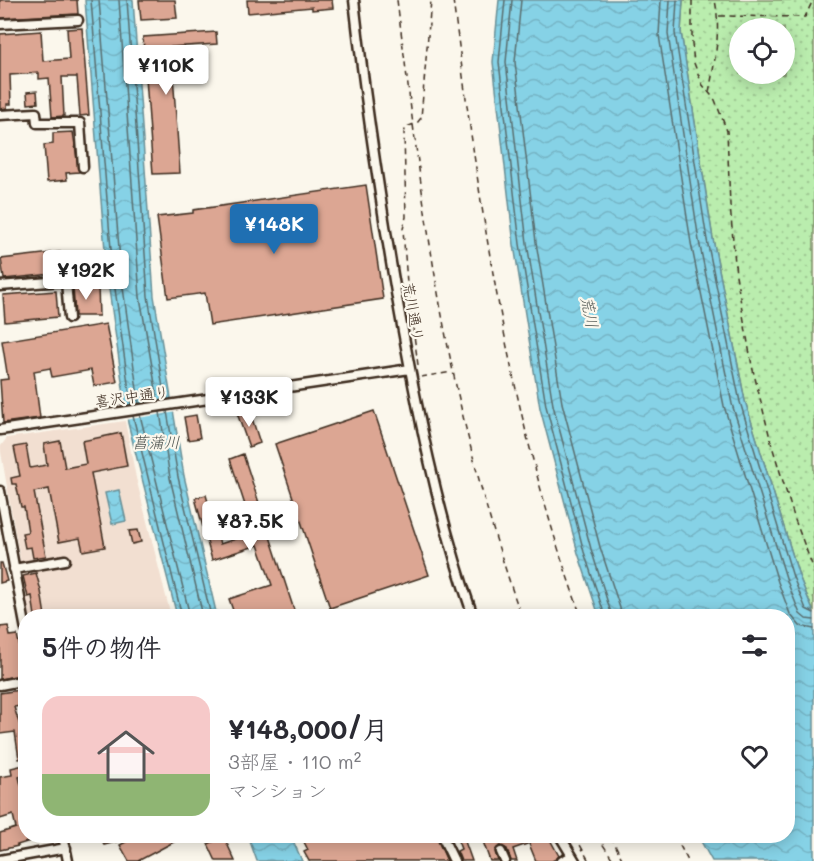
<!DOCTYPE html>
<html lang="ja">
<meta charset="utf-8">
<style>
body{margin:0;font-family:Mali,"Klee One",sans-serif;background:#f2f2f3;color:#2b2b33;height:100vh;display:flex;flex-direction:column;font-size:22px;white-space:nowrap}
*{box-sizing:border-box;margin:0}
p{font-size:20px;color:#7c7c81}
.icon{flex:none;width:33px;height:33px;fill:none;stroke:currentColor;stroke-width:2;stroke-linecap:round;stroke-linejoin:round}
.map{position:relative;flex:1;overflow:hidden}
.side{position:absolute;left:18px;top:609px;width:777px;height:234px;display:flex;flex-direction:column;background:#fff;border-radius:24px;box-shadow:0 3px 15px #0003}
.side>*{flex:none}
.buttons{position:absolute;left:729px;top:18px;display:grid;gap:12px}
.buttons a{display:grid;place-items:center;width:66px;height:66px;border-radius:50%;background:#fff;box-shadow:0 3px 15px #0003;font-size:30px}
.price{position:absolute;translate:-50% -51px;padding:0 14px;border-radius:6px;background:#fff;color:#222;font-size:20px;line-height:39px;filter:drop-shadow(0 2px 3px #0008)}
.price::after{content:'';position:absolute;left:50%;top:36px;width:18px;height:14px;margin-left:-9px;background:inherit;clip-path:polygon(0 0,100% 0,50% 100%)}
.price.current{background:#1f6fb2;color:#fff}
ul{padding:0;list-style:none}
li{display:flex;align-items:center;gap:18px;height:150px;padding:0 24px}
li span{display:grid;place-items:center;flex:none;width:168px;height:120px;border-radius:18px;color:#555}
li>.icon{margin-inline-start:auto}
span .icon{width:72px;height:72px;fill:#fffc;stroke-width:1}
li b{font-size:26px}
h2{display:flex;justify-content:space-between;align-items:center;height:72px;padding:0 24px;font-size:26px}
.map>svg:first-child{display:block}
.built{fill:#f2dfd1}
.green{fill:url(#green-dots);stroke:#7a8c66;stroke-width:1.5;fill-rule:evenodd}
.water{fill:url(#water-waves);stroke:#688f96;stroke-width:1.5}
.pier{fill:#fbf7ec}
.lines{fill:none;stroke-linecap:round;stroke-linejoin:round}
.shore{stroke:#596d6e;stroke-width:1.5}
.building{fill:#dca693;stroke:#3b2a1e;stroke-width:1.5}
.minor-casing{stroke:#3b2a1e;stroke-width:13}
.path{stroke:#3b2a1e;stroke-width:1.5;stroke-dasharray:6 4.5;stroke-linecap:butt}
.minor{stroke:#fbf7ec;stroke-width:8}
.labels{text-anchor:middle;stroke-width:4.5;stroke-linejoin:round;paint-order:stroke}
.street-label{font-size:15px;fill:#3b2a1e;stroke:#fbf7ec}
.water-label{font-size:16px;font-style:italic;fill:#4e5450;stroke:#fbf7ec}
</style>
<div class="map">
<svg width="814" height="861" viewBox="0 0 814 861">
<defs>
<pattern id="green-dots" width="8" height="8" patternUnits="userSpaceOnUse" patternTransform="scale(1.5)"><rect width="8" height="8" fill="#baedae"/><path d="M2 2h.1M6 6h.1" fill="none" stroke="#a1cb95" stroke-width="1.8" stroke-linecap="round"/></pattern>
<pattern id="water-waves" width="16" height="10" patternUnits="userSpaceOnUse" patternTransform="scale(1.5)"><rect width="16" height="10" fill="#86d2e6"/><path d="M0 5q4-4 8 0t8 0" fill="none" stroke="#75b4c5"/></pattern>
</defs>
<rect width="100%" height="100%" fill="#fbf7ec"/>
<filter id="ink" filterUnits="userSpaceOnUse"><feTurbulence type="fractalNoise" baseFrequency=".0167" numOctaves="2"/><feDisplacementMap in="SourceGraphic" scale="12" xChannelSelector="R" yChannelSelector="G"/><feConvolveMatrix kernelMatrix="1 2 1 2 8 2 1 2 1" color-interpolation-filters="sRGB"/></filter>
<g filter="url(#ink)">
<!-- built -->
<path class="built" d="M125,421L136,478L171,616H30L0,447L7,438Z"/>
<!-- green -->
<path class="green" d="M683,0H814V613L799,576L745,401L713,239L681,32ZM740,28H784V74H740Z"/>
<!-- water -->
<path class="water" d="M85,0H133L154,296L184,476L217,616H177L128,423L107,275Z
M499,0H683L681,32L713,239L745,401L799,576L814,613V861H712L698,836H788V616H599L578,553L540,408L514,245L493,62Z
M119,490L126,521L112,524L105,493Z
M248,836H291L302,861H257Z"/>
<!-- pier -->
<path class="pier" d="M174,400L177,412L124,420L123,407Z"/>
<g class="lines">
<!-- shore -->
<path class="shore" d="M91,0L113,274L131,405
M99,0L121,273L139,404
M119,0L140,297L158,401
M127,0L148,296L165,400
M505,0L499,62L520,244L546,406L584,552L605,616
M512,0L506,62L527,243L553,405L591,549L612,616
M521,0L515,62L536,242L562,403L600,547L620,608L621,616
M661,0L659,35L691,243L724,406L778,582L790,614L800,626L814,629
M670,0L668,34L699,241L732,404L787,581L800,614L806,619L814,620
M677,0L675,33L707,240L740,402L793,577L806,609L814,613
M167,411L178,477L211,616
M160,412L170,478L203,616
M140,415L190,616
M133,416L182,616"/>
</g>
<!-- building -->
<path class="building" d="M0,0H77L78,14L0,18Z
M139,0H175L177,18L141,20Z
M247,0H332L333,8L312,10V7L248,13Z
M82,28L89,115L80,116L77,77H62L64,116L52,117L49,78L39,79V73L10,75L11,104H7V108L0,109V34L41,31L43,61L69,59L67,29Z
M216,32L217,44L171,47L180,173L153,174L143,37Z
M37,91L38,103L28,104L27,92Z
M73,132L79,172L66,173L67,180L47,182L44,145L53,144V133Z
M366,185L383,299L210,325L205,293L168,298L157,217L193,213V210Z
M60,252L62,273L4,279L1,259Z
M98,261L99,272H81V262Z
M98,286L99,316H75L73,287Z
M56,291L58,317L5,322L3,295Z
M106,324L117,382L94,386L91,370L52,377L50,368L34,371L40,418L3,423L0,380L8,379L2,341Z
M249,409L260,443L249,447L237,413Z
M374,411L429,575L330,608L275,444Z
M196,415L200,438L188,440L184,417Z
M121,433L127,466L91,473L105,547L83,551L80,538L59,542L49,489L34,492L46,556L33,558L31,547L25,548L22,533L28,532L24,507H21L16,484H12L11,478L20,476L14,447L26,445L30,468L47,465L44,444L60,441L65,468L86,464L82,441Z
M243,454L296,616H235L229,599L272,585L258,545L212,560L195,498L206,495L220,544L254,533L230,459Z
M138,530L141,542L132,544L129,531Z
M0,563H2L7,581L0,583Z
M36,573L41,591L45,616H35L32,596L28,597L23,576Z
M8,626L10,636L17,635L26,674L0,679V627Z
M26,689V705L14,707L22,732H26V741H24L26,758L19,759L15,732L0,734V693Z
M24,765L26,775L19,777L23,792L26,791V836H40V838L17,845L18,846L0,850V833L16,828L13,815L0,819V777L12,775L11,768Z
M101,836H130L131,838L104,845Z
M137,836H185L138,861H129L120,845Z
M301,836H436L447,861H309L304,852L308,850Z
M456,836H463L472,861H461L457,851L461,849Z
M481,836H523L527,844L513,849L517,861H511L507,849L501,846L495,851L498,861H490Z
M536,836H548L559,856L556,859L552,861H536L527,839Z
M224,837L235,861H216L208,844Z"/>
<g class="lines">
<!-- minor casing -->
<g class="minor-casing">
<path id="minor" d="M354,0C365,99 380,199 397,298C416,405 437,513 473,616
M0,24L78,20
M0,115L36,113L37,123H80L83,167
M66,281L69,318
M0,286L98,278
M0,430L410,369
M0,491L26,630
M14,569L65,560
M0,685L26,680
M63,836L68,861
M442,836L454,861
M560,836L575,861
M501,852L505,861
M0,860L66,848
M562,861L572,856"/>
</g>
<!-- path -->
<path class="path" d="M397,0C417,154 434,310 474,460C487,513 504,565 521,616
M453,0C480,209 509,418 581,616
M692,0V44L694,63L702,84L715,100L727,131L730,205L736,275L752,366L772,446L795,520L814,570
M719,16L805,17L813,0
M709,92C715,61 721,31 715,0
M418,365L407,283L403,229L406,217L404,133L406,127L417,123L421,118L431,0
M421,377L452,372
M575,836L589,861
M597,836L614,861
M611,836L623,861
M675,836L688,861"/>
<!-- minor -->
<use href="#minor" class="minor"/>
</g>
</g>
<g class="labels">
<!-- street labels -->
<g class="street-label">
<text transform="translate(413 312) rotate(80)" y="5">荒川通り</text>
<text transform="translate(132 397) rotate(-8)" y="5">喜沢中通り</text>
</g>
<!-- water labels -->
<g class="water-label">
<text transform="translate(590 312) rotate(79)" y="6">荒川</text>
<text x="156" y="448">菖蒲川</text>
</g>
</g>
</svg>
<div class="buttons">
<a><svg class="icon" aria-label="locate" viewBox="0 0 24 24"><circle cx="12" cy="12" r="6"/><path d="M12 2v4M12 18v4M2 12h4M18 12h4"/></svg></a>
</div>
<b class="price" style="left:166px;top:96px">¥110K</b>
<b class="price current" style="left:274px;top:255px">¥148K</b>
<b class="price" style="left:86px;top:301px">¥192K</b>
<b class="price" style="left:249px;top:428px">¥133K</b>
<b class="price" style="left:250px;top:552px">¥87.5K</b>
<section class="side">
<h2>5件の物件<svg class="icon" aria-label="filters" viewBox="0 0 24 24"><path d="M4 7h16M4 17h16"/><circle cx="9" cy="7" r="2"/><circle cx="15" cy="17" r="2"/></svg></h2>
<ul>
<li><span style="background:linear-gradient(#f6c9c9 65%,#8fb573 0)"><svg class="icon" aria-label="home" viewBox="0 0 24 24"><path d="M3 11l9-7 9 7M6 9v11h12V9"/></svg></span><div><b>¥148,000/月</b><p>3部屋 · 110 m²</p><p>マンション</p></div><svg class="icon" aria-label="heart" viewBox="0 0 24 24"><path d="M12 20l-8-8c-3-5 5-10 8-4 3-6 11-1 8 4z"/></svg></li>
</ul>
</section>
</div>
